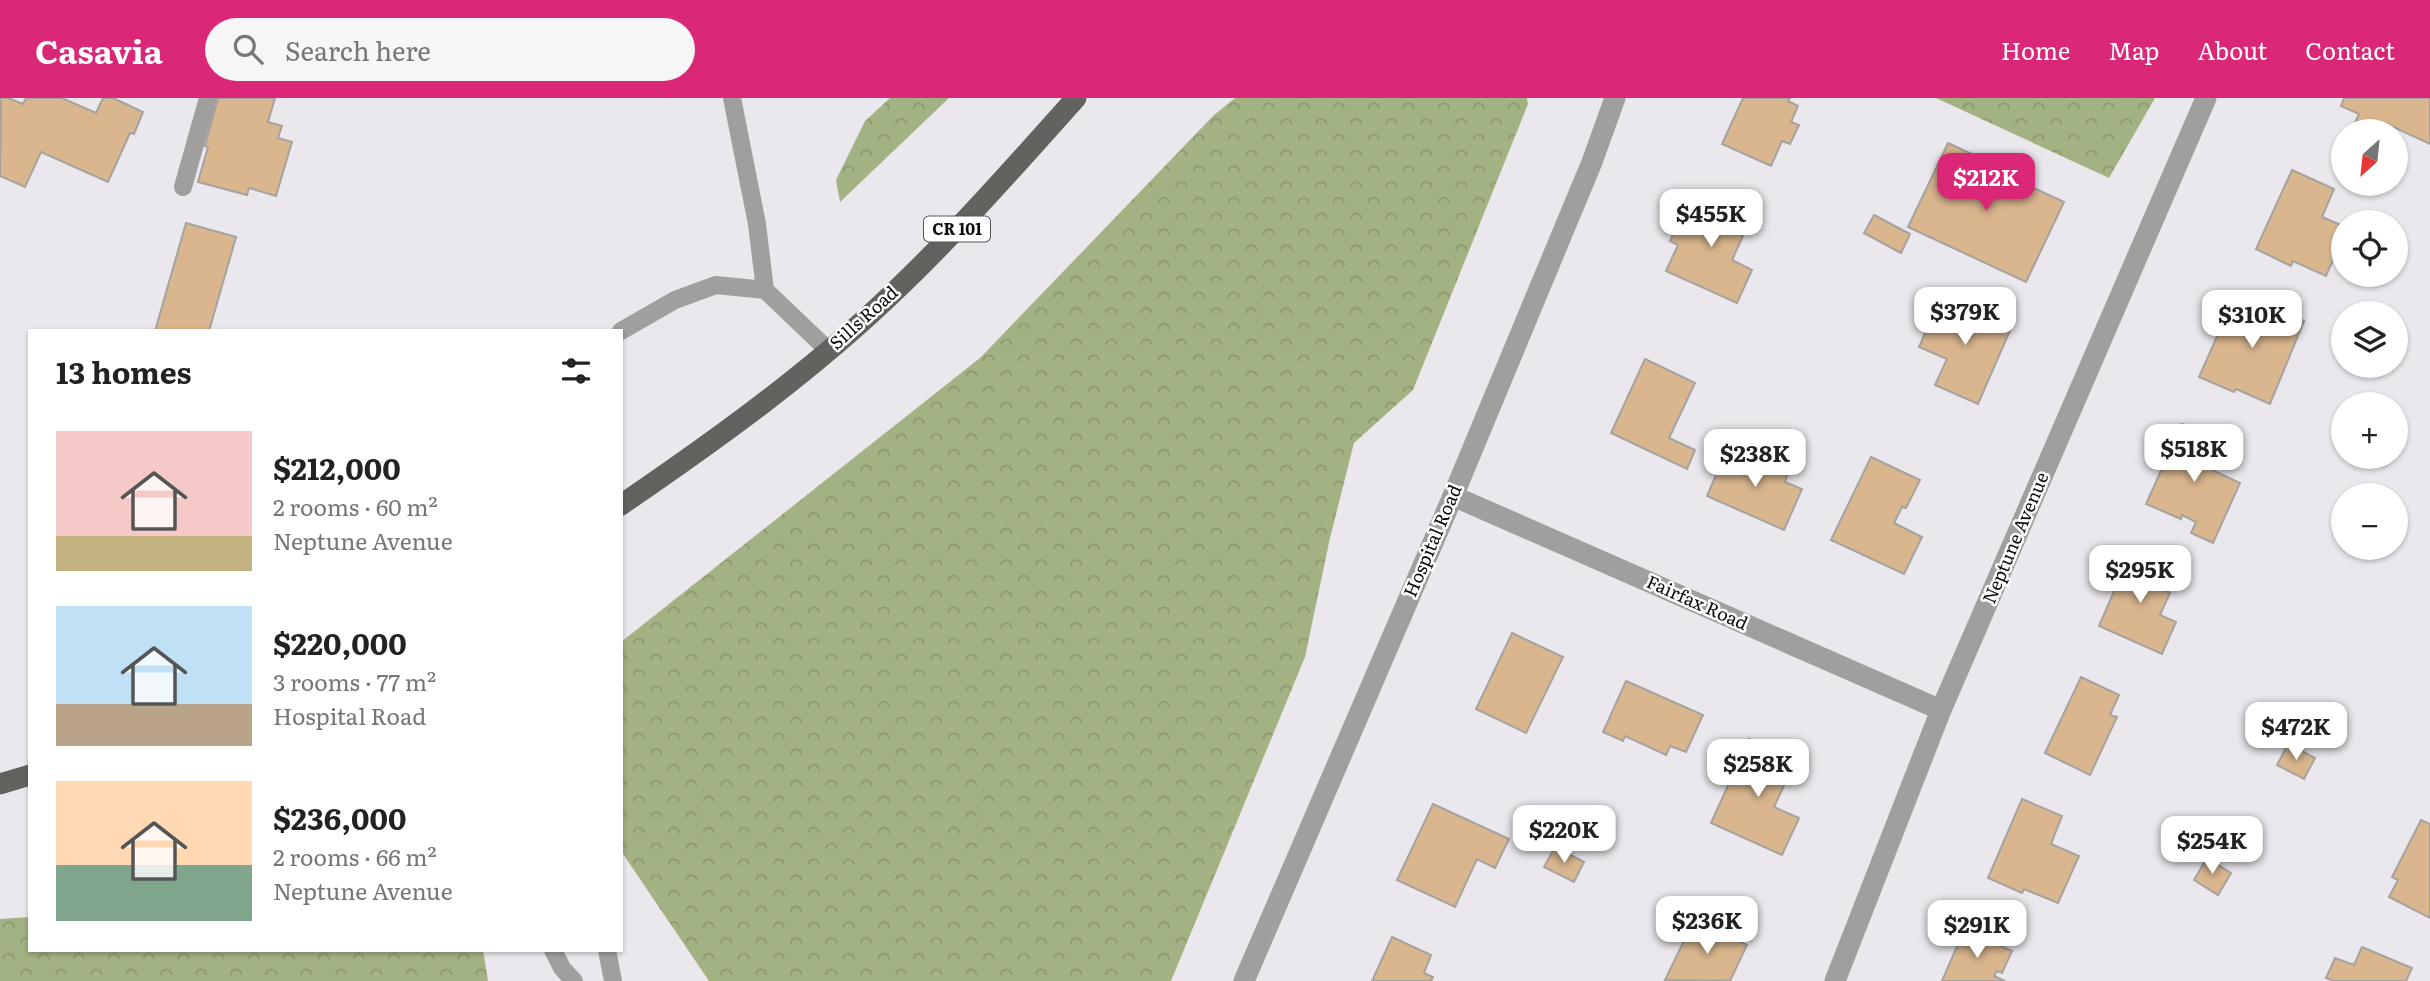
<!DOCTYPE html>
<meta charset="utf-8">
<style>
body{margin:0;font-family:Literata,serif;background:#f6f6f6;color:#222;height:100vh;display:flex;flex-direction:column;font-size:26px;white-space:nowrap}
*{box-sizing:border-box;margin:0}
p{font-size:23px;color:#767676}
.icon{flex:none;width:38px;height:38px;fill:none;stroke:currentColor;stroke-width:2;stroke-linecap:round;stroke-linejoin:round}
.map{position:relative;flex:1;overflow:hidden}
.drawer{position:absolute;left:28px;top:231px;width:595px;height:623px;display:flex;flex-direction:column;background:#fff;border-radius:0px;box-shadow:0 2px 5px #0004}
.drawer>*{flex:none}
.needle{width:46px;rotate:207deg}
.controls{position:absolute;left:2331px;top:21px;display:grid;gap:14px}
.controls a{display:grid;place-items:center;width:77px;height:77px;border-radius:50%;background:#fff;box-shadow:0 2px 5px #0004;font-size:35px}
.price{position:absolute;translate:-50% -60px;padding:0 16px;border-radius:14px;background:#fff;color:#222;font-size:23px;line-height:46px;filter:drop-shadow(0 2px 4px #0008)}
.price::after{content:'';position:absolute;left:50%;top:42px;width:21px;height:16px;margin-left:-10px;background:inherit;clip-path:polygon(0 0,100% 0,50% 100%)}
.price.on{background:#db2777;color:#fff}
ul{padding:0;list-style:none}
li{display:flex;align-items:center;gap:21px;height:175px;padding:0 28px}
li span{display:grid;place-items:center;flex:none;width:196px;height:140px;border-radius:0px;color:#555}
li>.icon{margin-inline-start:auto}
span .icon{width:84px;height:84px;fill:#fffc;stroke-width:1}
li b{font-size:30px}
h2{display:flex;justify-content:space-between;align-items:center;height:84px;padding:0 28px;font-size:30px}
header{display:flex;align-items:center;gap:42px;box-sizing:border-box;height:98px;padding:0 35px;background:#db2777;color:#fff}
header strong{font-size:33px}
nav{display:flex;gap:38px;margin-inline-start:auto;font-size:24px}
.search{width:490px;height:63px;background:#f6f6f6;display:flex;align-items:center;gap:18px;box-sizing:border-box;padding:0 24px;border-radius:38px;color:#767676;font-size:26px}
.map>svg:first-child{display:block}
.forest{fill:url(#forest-crowns)}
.building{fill:#d9b68e;stroke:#a5a29f;stroke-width:2}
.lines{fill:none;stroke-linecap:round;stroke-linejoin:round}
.service{stroke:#a09f9d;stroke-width:18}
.minor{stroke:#a09f9d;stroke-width:21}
.tertiary{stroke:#a09f9d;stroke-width:21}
.primary{stroke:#63625f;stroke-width:21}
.labels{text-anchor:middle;stroke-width:5;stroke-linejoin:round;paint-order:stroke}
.shield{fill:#fff;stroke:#555455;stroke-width:2}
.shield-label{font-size:16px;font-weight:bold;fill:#0c0b0c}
.street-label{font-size:18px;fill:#0c0b0c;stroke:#fff}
</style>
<header>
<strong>Casavia</strong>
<div class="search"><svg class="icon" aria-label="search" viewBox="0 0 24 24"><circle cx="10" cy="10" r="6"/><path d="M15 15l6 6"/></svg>Search here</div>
<nav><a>Home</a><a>Map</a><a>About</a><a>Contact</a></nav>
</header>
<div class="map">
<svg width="2430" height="883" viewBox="0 0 2430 883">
<defs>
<pattern id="forest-crowns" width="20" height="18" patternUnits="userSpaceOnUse" patternTransform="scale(1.75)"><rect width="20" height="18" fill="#a3b283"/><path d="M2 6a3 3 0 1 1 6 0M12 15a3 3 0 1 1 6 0" fill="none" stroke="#8b9870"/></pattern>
</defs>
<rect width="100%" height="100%" fill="#eae8ec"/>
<!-- forest -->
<path class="forest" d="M890,0H949L840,104L836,82L865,23Z
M1235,0H1527L1528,6L1413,292L1354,345L1330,440L1305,559L1171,883H709L621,753V544L980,260L1214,17Z
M1936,0H2155L2109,80Z
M30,819V852H483L488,883H0V821Z"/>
<!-- building -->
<path class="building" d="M1,0H8L23,6L26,0H62L96,15L103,0H113L143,14L134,36L130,35L108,84L41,54L25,89L0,78Z
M218,0H275L268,24L282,28L278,40L292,44L276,98L249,90L247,97L198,84L208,49L205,48Z
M1743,0H1790L1788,3L1798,8L1791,24L1799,27L1790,46L1782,43L1771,68L1722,46Z
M2344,0H2430V46L2387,26L2384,33H2351L2359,16L2341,8Z
M1948,45L2019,78L2017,82L2064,104L2026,184L1908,129Z
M2292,72L2334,91L2322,119L2343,128V140L2326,178L2293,163L2291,168L2256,151Z
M1702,95L1747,116L1739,136L1743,138L1732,162L1752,172L1737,205L1666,173L1678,147L1670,143L1676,130L1684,134Z
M1874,117L1910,136L1901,155L1864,135Z
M186,125L236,139L209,233H155Z
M1942,197L2012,228L1978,306L1935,287L1947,261L1919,249Z
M2235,198L2272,214L2274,210L2304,223L2270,306L2236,291L2234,294L2199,279Z
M1645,261L1695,285L1669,340L1695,352L1687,371L1611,335Z
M2182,326L2224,344L2212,372L2240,385L2213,445L2191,435L2196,424L2182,417L2181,421L2146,406Z
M1728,349L1788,375L1785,384L1802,391L1784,432L1707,398Z
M1871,359L1920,382L1906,410L1902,409L1894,425L1922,439L1904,476L1831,442Z
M2131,454L2170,472L2162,491L2170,495L2160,517L2176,524L2162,556L2099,528Z
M1512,535L1563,559L1526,635L1476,611Z
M2081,579L2119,597L2110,617L2117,619L2090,677L2045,655Z
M1626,583L1703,617L1686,654L1670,648L1666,657L1625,638L1623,643L1603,634Z
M1749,641L1796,662L1774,709L1799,720L1782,757L1711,725Z
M2288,646L2315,660L2304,681L2277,667Z
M2022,701L2062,718L2051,746L2079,758L2058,805L2024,791L2022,795L1988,780Z
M1433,706L1509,741L1495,770L1477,761L1455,809L1397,782Z
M2421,722L2430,726V820L2389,799L2398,782L2392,779Z
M1555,749L1584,764L1574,784L1544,769Z
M2207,760L2231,775L2218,797L2194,782Z
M1694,822L1747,847L1730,883L1665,882Z
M1964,832L2012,853L2002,875L1997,873L1994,878L2005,883H1942Z
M1392,839L1431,857L1424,875L1433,879L1431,883H1372Z
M2362,849L2412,870L2406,883H2334L2326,880L2335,860L2354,867Z"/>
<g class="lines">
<!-- service -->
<path class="service" d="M732,0L757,126L765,192L829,253
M183,89L208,0
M621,233L675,202L716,187L765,192
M553,852L562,870L574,883
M607,852L613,883"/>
<!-- minor -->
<path class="minor" d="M1453,398L1941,612
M1835,883L1941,612L2206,0"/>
<!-- tertiary -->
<path class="tertiary" d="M1244,883L1453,398L1592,64L1615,0"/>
<!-- primary -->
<path class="primary" d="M621,407C716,342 811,274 894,194C958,133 1017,66 1076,0
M0,686L30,677"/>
</g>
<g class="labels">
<!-- shield labels -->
<rect class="shield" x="924" y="118.5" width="66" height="25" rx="5"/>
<g class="shield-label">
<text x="957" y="137">CR 101</text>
</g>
<!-- street labels -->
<g class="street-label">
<text transform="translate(864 220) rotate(-42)" y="6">Sills Road</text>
<text transform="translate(2016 440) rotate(-67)" y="6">Neptune Avenue</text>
<text transform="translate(1433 443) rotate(-67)" y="6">Hospital Road</text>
<text transform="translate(1697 505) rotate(24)" y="6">Fairfax Road</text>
</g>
</g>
</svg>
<div class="controls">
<a><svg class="needle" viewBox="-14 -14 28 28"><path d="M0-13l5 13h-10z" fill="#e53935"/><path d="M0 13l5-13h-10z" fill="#767676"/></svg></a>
<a><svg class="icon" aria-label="locate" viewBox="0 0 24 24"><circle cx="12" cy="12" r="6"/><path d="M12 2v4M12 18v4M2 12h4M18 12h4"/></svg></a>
<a><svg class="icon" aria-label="layers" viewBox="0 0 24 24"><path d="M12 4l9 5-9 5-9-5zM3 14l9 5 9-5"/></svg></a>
<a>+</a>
<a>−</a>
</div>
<b class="price on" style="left:1986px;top:115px">$212K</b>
<b class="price" style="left:1711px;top:151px">$455K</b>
<b class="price" style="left:1965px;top:249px">$379K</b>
<b class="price" style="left:2252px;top:252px">$310K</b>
<b class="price" style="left:2194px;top:386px">$518K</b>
<b class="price" style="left:1755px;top:391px">$238K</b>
<b class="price" style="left:2140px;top:507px">$295K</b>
<b class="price" style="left:2296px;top:664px">$472K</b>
<b class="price" style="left:1758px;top:701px">$258K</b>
<b class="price" style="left:1564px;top:767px">$220K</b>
<b class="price" style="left:2212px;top:778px">$254K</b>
<b class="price" style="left:1707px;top:858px">$236K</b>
<b class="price" style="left:1977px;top:862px">$291K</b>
<section class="drawer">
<h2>13 homes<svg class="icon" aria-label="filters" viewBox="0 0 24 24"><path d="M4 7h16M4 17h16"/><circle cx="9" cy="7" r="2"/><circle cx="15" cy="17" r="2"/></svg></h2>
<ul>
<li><span style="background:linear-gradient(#f6c9c9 75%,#c2b280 0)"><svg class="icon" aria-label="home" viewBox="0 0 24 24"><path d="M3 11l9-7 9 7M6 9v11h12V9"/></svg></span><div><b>$212,000</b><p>2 rooms · 60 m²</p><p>Neptune Avenue</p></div></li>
<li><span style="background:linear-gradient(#bfe0f5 70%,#b9a48a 0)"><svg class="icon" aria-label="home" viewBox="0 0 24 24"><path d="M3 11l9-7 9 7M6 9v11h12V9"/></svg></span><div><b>$220,000</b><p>3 rooms · 77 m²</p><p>Hospital Road</p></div></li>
<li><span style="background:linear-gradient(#ffd9b3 60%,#7fa58c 0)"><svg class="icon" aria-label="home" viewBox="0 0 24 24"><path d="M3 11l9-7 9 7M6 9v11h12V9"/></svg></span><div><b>$236,000</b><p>2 rooms · 66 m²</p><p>Neptune Avenue</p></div></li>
</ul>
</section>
</div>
